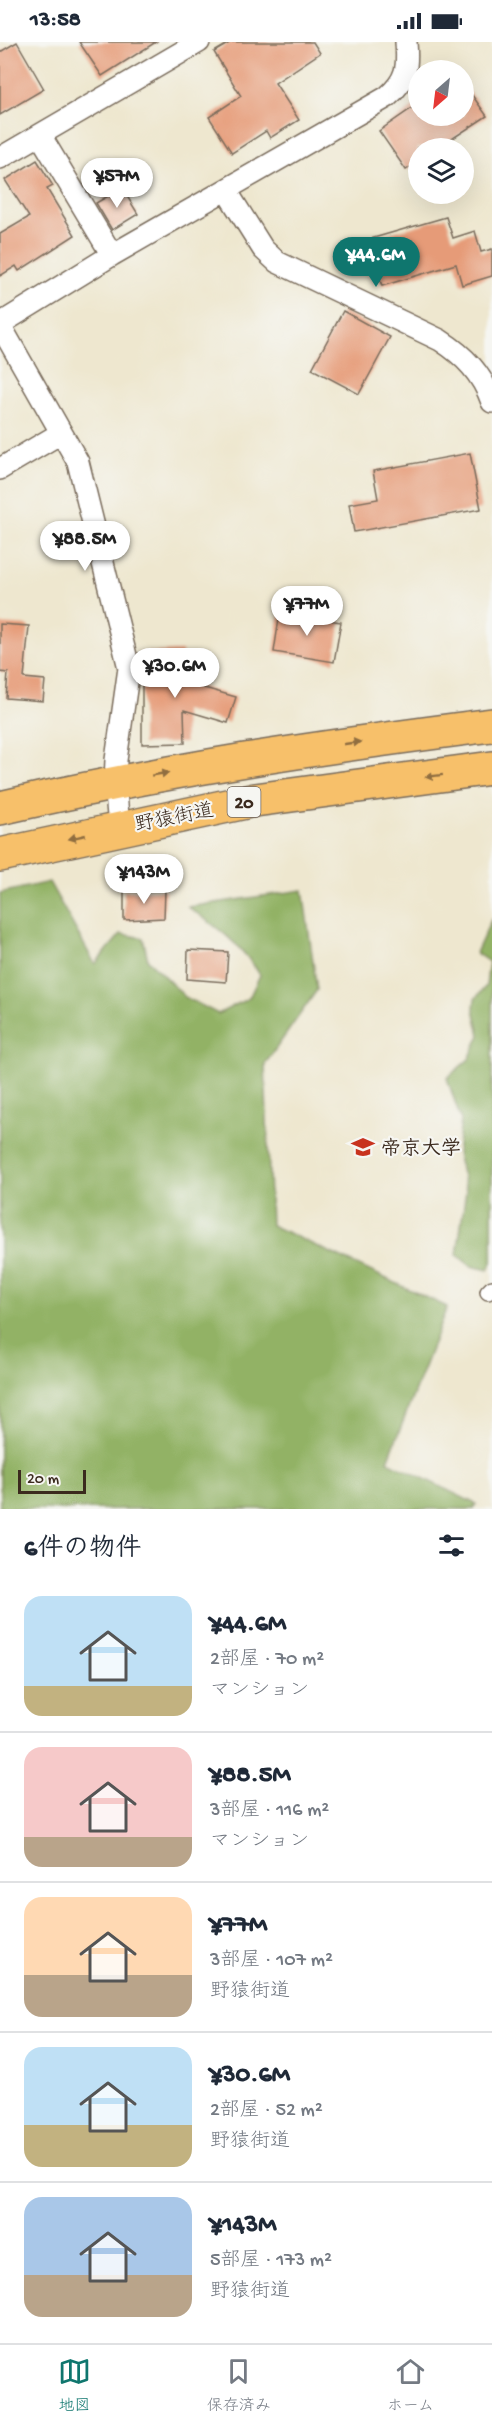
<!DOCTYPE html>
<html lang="ja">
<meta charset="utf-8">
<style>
body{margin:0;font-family:"Gochi Hand","Klee One",sans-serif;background:#f6f6f7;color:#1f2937;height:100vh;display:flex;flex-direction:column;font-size:22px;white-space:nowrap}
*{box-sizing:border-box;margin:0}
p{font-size:20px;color:#747a83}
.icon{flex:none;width:33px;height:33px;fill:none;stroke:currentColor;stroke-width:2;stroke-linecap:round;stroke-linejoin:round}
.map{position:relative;height:1467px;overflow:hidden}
.panel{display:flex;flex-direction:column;background:#fff;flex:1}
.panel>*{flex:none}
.needle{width:39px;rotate:208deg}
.fabs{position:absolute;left:408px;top:18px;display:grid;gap:12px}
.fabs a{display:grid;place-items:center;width:66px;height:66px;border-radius:50%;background:#fff;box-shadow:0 6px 24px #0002;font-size:30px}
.scale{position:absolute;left:18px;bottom:15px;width:68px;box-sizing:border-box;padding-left:6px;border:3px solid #3b2a1e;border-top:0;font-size:16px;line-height:21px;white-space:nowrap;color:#3b2a1e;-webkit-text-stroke:4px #f6f6f2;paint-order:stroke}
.price{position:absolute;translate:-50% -51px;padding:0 14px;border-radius:21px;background:#fff;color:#222;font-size:20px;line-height:39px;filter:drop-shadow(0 2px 3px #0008)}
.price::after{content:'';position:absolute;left:50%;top:36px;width:18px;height:14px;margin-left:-9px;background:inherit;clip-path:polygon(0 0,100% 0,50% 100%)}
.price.active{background:#0f766e;color:#fff}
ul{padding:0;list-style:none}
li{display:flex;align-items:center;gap:18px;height:150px;padding:0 24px}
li+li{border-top:2px solid #e0e1e3}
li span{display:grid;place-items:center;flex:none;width:168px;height:120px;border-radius:18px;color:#555}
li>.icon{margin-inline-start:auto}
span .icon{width:72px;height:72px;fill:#fffc;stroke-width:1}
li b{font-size:26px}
h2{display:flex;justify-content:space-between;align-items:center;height:72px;padding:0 24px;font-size:26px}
.status{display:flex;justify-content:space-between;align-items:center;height:42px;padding:0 30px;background:#fff;direction:ltr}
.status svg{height:16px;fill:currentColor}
.dock{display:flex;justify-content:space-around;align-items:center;height:84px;border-top:2px solid #e0e1e3;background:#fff;font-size:16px;color:#747a83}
.dock a{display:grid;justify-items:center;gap:3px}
.dock .active{color:#0f766e}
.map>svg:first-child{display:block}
.forest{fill:#92b265;stroke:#666e42;stroke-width:1.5}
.building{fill:#e69b78}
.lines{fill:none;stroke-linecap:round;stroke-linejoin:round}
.pedestrian-casing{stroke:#7a6c5c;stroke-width:18}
.minor-casing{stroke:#7a6c5c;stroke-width:24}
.primary-casing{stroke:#7a6c5c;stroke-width:36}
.pedestrian{stroke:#fff;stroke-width:15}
.minor{stroke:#fff;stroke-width:21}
.primary{stroke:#f7c06b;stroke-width:33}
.oneway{fill:#906e41}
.labels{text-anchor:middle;stroke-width:4.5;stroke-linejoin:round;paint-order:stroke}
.shield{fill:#f6f6f2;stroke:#73675e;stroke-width:1.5}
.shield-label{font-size:18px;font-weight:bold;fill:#3b2a1e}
.street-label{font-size:20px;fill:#3b2a1e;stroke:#f6f6f2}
.poi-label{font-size:20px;font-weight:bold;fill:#3b2a1e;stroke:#f6f6f2;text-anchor:start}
</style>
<div class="status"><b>13:58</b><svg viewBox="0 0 49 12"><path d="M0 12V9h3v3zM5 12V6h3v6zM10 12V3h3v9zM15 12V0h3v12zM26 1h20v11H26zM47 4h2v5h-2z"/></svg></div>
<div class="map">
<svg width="492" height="1467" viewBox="0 0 492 1467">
<rect width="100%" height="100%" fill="#f6f6f2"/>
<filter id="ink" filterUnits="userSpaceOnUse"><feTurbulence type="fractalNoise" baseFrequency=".0167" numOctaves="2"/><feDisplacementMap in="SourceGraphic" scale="12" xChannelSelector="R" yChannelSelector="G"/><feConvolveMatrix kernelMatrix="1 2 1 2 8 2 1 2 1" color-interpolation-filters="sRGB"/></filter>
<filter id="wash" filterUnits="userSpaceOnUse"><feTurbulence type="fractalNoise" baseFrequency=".008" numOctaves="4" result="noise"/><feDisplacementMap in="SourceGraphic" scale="24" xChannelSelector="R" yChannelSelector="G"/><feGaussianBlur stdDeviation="1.35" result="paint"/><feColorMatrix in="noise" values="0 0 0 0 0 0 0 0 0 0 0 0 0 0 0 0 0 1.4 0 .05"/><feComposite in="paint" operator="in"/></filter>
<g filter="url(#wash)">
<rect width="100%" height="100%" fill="#eee7cf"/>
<!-- forest -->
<path class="forest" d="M49,840L95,922L121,892L143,896L148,918L185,955L218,972L249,956L260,933C241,902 217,885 188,865L303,848L317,948L265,1022L271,1183L447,1265L388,1419L476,1462L474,1467H0V851Z
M492,876V1220L488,1228L471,1224L457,1213L466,1148L457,1111L461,1078L447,1036L469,1017L480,993L474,967L475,957L486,944L489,920L476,911Z"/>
<g id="blocks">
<!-- building -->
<path class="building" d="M17,0L44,47L0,73V10Z
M79,0H156L102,34Z
M231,0H313L320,11L275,41L299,78L270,96L266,89L232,111L209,75L241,54L214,10Z
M464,42L487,74L438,106H418V120L406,128L379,89L418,62V74H464Z
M37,118L53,144L47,147L75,193L19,229L16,224L0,234V192L29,175L5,138Z
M122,146L138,172L112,188L96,161Z
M446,175L453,196L475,189L481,210L492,207V234L462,243L456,222L382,244L376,226L362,231L353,202Z
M343,269L390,295L359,352L312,327Z
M470,411L481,467L354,490L349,462L378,457L373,429Z
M280,570L341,580L334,620L274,610Z
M0,582L29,584L24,636L45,638L43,659L6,656L8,631L0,630Z
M182,609L183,640L236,655L228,681L184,668L185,701L142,702V627L139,611Z
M165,848L164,876L124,878V849Z
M188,908L228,910L226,940L187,937Z"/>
</g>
</g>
<g filter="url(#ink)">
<use href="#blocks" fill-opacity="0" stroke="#7a6c5c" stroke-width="1.5"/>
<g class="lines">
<!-- pedestrian casing -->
<g class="pedestrian-casing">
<path id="pedestrian" d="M488,1250L492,1246"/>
</g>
<!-- minor casing -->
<g class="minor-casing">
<path id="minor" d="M40,93L112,213
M0,116L199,0
M226,148L263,207L277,220L440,298C465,314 482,332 492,360
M0,282L112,213L387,55C407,38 408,25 406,0
M0,283L78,420L129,626L116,718L115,740L119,785
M0,427L61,391"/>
</g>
<!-- primary casing -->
<g class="primary-casing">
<path id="primary" d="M0,766C162,728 327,704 492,683
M0,813L255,758L492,726"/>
</g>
<!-- pedestrian -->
<use href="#pedestrian" class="pedestrian"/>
<!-- minor -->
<use href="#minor" class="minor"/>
<!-- primary -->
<use href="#primary" class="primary"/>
</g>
<!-- one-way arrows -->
<defs><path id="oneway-solid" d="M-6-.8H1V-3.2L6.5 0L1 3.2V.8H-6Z" transform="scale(1.5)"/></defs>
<g class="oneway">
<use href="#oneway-solid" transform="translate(352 701) rotate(-8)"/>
<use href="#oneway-solid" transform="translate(160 732) rotate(-10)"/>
<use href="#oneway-solid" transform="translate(434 734) rotate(173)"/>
<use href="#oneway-solid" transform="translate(77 795) rotate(167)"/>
</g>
</g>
<!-- icons -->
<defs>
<g id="university-bare" transform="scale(1.8)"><path d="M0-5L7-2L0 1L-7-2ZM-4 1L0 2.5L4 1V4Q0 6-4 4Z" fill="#c8321e" stroke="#f6f6f2" stroke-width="2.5" paint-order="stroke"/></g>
</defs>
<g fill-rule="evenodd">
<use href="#university-bare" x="363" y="1105"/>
</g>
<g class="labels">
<!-- shield labels -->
<rect class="shield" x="227.5" y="745" width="33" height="30" rx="4.5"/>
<g class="shield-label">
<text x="244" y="766">20</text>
</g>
<!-- street labels -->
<g class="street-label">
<text transform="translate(174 774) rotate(-11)" y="7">野猿街道</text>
</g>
<!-- poi labels -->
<g class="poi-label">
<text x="381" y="1112">帝京大学</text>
</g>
</g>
</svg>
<div class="fabs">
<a><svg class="needle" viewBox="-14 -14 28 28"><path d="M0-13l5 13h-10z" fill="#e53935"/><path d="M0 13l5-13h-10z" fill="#747a83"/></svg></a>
<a><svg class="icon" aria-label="layers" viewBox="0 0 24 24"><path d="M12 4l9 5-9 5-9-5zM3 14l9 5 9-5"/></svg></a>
</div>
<div class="scale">20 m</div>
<b class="price" style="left:117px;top:167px">¥57M</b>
<b class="price active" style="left:376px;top:246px">¥44.6M</b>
<b class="price" style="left:85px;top:530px">¥88.5M</b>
<b class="price" style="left:307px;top:595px">¥77M</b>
<b class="price" style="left:175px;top:657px">¥30.6M</b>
<b class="price" style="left:144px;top:863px">¥143M</b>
</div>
<section class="panel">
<h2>6件の物件<svg class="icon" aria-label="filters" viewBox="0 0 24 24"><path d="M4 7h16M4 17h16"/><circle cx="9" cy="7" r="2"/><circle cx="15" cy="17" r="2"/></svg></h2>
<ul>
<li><span style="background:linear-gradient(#bfe0f5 75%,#c2b280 0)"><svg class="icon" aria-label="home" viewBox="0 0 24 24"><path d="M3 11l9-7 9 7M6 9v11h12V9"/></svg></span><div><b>¥44.6M</b><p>2部屋 · 70 m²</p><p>マンション</p></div></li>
<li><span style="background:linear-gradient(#f6c9c9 75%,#b9a48a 0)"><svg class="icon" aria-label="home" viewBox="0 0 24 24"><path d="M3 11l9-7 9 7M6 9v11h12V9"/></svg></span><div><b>¥88.5M</b><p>3部屋 · 116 m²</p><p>マンション</p></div></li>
<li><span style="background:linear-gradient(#ffd9b3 65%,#b9a48a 0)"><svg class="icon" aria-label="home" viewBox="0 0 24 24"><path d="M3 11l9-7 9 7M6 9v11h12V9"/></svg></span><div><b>¥77M</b><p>3部屋 · 107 m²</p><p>野猿街道</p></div></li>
<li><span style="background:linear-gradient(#bfe0f5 65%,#c2b280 0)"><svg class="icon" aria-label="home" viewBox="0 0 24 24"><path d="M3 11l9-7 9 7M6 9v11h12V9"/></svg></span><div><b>¥30.6M</b><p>2部屋 · 52 m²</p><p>野猿街道</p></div></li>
<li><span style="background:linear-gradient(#a9c7e8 65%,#b9a48a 0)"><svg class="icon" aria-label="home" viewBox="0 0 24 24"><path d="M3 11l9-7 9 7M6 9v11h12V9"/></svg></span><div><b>¥143M</b><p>5部屋 · 173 m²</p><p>野猿街道</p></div></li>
</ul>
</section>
<nav class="dock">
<a class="active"><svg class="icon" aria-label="map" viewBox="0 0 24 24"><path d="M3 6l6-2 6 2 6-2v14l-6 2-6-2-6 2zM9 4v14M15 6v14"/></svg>地図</a>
<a><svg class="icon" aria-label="saved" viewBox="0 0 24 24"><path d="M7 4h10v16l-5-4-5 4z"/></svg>保存済み</a>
<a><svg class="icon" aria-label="home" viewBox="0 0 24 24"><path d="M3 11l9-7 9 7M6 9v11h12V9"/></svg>ホーム</a>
</nav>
